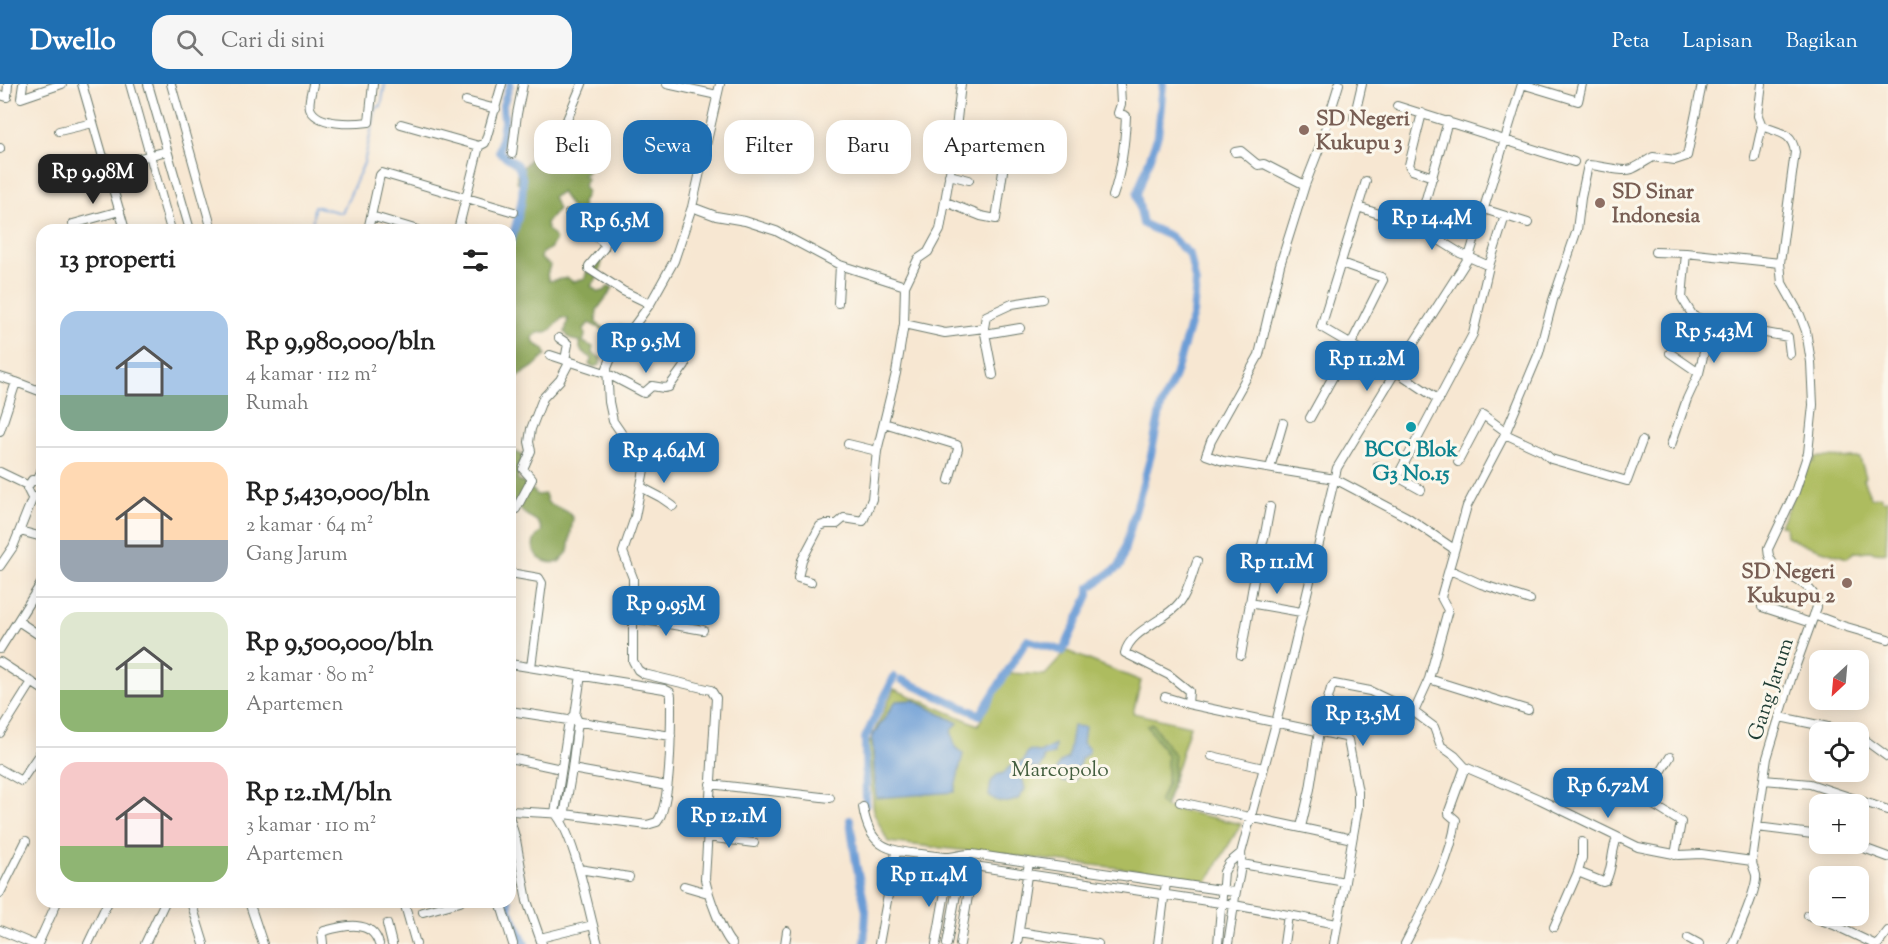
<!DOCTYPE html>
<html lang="id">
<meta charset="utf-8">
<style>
body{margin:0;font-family:"Sorts Mill Goudy",serif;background:#f6f6f6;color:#222;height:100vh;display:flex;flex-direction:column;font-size:22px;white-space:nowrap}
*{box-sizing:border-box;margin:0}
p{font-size:20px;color:#767676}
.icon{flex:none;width:33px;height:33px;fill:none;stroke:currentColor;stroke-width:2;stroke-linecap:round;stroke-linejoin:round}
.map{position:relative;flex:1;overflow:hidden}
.sheet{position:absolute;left:36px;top:140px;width:480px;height:684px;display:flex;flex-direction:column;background:#fff;border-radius:18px;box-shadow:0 3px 15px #0003}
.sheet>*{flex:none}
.guide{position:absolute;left:534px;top:36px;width:570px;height:54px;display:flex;gap:12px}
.needle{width:39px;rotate:206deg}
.controls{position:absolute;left:1809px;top:566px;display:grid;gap:12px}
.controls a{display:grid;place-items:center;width:60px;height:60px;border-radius:12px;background:#fff;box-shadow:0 3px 15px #0003;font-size:30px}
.price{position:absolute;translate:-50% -51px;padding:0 14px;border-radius:12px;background:#1f6fb2;color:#fff;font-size:20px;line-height:39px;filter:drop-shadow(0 2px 3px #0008)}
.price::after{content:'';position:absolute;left:50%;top:36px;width:18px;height:14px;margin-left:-9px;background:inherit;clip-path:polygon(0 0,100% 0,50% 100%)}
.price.active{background:#222;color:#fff}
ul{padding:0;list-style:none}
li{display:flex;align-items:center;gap:18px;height:150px;padding:0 24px}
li+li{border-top:2px solid #e0e0e0}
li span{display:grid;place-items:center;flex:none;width:168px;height:120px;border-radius:18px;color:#555}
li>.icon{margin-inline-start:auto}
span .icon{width:72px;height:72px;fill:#fffc;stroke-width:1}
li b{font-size:26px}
h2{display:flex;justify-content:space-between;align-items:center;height:72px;padding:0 24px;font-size:26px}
.chip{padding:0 21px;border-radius:18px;background:#fff;box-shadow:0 3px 15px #0003;font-size:21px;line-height:54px}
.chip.active{background:#1f6fb2;color:#fff}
header{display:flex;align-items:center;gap:36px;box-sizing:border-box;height:84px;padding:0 30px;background:#1f6fb2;color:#fff}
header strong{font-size:28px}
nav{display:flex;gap:33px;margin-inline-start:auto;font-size:21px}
.search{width:420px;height:54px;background:#f6f6f6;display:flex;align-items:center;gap:15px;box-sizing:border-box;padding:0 21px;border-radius:18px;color:#767676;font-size:22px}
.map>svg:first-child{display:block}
.green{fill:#adbc5e;stroke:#667c49;stroke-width:1.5}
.forest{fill:#8aa455;stroke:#547044;stroke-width:1.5}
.water{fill:#6c9dd6;stroke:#466d85;stroke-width:1.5}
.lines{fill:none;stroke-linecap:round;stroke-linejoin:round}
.stream{stroke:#6c9dd6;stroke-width:2}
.canal{stroke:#6c9dd6;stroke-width:8}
.minor-casing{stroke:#6b786b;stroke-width:10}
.minor{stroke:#fff;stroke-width:8}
.education-dot{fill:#8d6e63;stroke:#fbf7ec;stroke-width:2}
.culture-dot{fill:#0f9aa8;stroke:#fbf7ec;stroke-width:2}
.labels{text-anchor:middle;stroke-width:6;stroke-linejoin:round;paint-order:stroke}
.education-label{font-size:21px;font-weight:bold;fill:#785e54;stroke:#fbf7ec;text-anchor:start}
.culture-label{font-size:21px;font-weight:bold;fill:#0d838f;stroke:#fbf7ec}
.street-label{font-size:21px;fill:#1f3d34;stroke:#fbf7ec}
.park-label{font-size:21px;fill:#425d3e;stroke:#fbf7ec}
</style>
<header>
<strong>Dwello</strong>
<div class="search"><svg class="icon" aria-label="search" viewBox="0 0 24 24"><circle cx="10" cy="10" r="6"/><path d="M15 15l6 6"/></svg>Cari di sini</div>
<nav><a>Peta</a><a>Lapisan</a><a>Bagikan</a></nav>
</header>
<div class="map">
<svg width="1888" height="860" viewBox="0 0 1888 860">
<rect width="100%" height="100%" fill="#fbf7ec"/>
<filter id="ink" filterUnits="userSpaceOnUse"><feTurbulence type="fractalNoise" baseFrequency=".0167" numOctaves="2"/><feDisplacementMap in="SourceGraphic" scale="12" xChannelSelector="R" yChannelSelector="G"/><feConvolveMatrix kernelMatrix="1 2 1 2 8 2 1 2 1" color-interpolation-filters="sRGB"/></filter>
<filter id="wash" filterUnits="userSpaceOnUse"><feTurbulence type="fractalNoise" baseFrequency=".008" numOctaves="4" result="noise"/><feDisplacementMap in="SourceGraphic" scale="24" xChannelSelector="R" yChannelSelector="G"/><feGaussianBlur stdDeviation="1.35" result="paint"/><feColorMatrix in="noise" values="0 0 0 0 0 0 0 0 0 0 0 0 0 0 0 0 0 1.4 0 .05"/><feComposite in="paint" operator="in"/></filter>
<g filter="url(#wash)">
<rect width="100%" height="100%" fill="#f7e7d2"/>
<!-- green -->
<path class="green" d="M1815,373L1860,374L1866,393L1863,395L1871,414L1880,412L1883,417L1888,416L1886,468C1879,470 1875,467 1868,467C1863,467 1860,469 1854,468L1847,474L1800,459L1786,452L1785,442L1780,441L1809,378H1814Z
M1067,567L1141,597L1133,629L1190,642L1165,723L1241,740L1207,798L1155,788L888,758L874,729L868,662L894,605L978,641L1008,589L1045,591Z"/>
<!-- forest -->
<path class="forest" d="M531,62L551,66L549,83C565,86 573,76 586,76L590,82V85L583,91L587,95L583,103L587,108L582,119L583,126L580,129L574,128L561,108L553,113L558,125L546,139L547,145L556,155L550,165L542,169L540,174L550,181L547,191L549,197L568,194L573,198L585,194L588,182L595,175L600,176L602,178L598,193L591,202L598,208L604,207L609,202L613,204L597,226L596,239L610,248H617L620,241L624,242L612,262L604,256L607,248L589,239L584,245L585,252L583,258L593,263L592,269L601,274L600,281L594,283L589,280L592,275L580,265V257C572,257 569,255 565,248L568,235L562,234L550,247L538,249L533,253L534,259L544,265L546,271L533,283L517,293L510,307V154L518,133L516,125L525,108L517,97V90L530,75Z
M510,365L526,373C524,381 519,387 517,395L525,400L526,405L533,406L537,411L545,410L548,419L568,428L573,434L568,468L559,478C538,483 523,461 542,447C539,435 533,436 525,430C519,426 517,419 510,415Z
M1152,639L1175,672L1172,702L1165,723L1159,718L1167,699V671L1147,642Z"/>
<!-- water -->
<path class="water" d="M913,616L958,639L951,646L955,663L963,670L954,708L876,714L872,653L896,617Z
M1073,642L1085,643L1083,659L1089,665L1088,669L1081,675L1075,696L1063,698L1056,689C1056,681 1060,678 1068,674Z
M1055,661L1054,670L1043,673L1044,677L1040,684L1036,685L1031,683L1021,689L1025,705L1019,714C1009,720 998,720 989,711L991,698L997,691L1004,689L1010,682L1024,677L1027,668L1031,666L1040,669Z"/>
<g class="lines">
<!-- stream -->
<path class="stream" d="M312,146L314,122L342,129L364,79L376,24L381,22L385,0"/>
<!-- canal -->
<path class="canal" d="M510,160C516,141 530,101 518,82C514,77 505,72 499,68L504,38L503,21L510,0
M902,596L980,631L1027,556L1063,567L1089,511V504L1120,482L1151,371L1161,323L1175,292L1193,230L1196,200L1190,171L1170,152L1143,140L1137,110L1158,51L1163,0
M866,719L865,654L894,593
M850,736L856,779L866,827L864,860
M509,818V826L525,860"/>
</g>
</g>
<g filter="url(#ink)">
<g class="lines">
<!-- minor casing -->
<g class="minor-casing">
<path id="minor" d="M23,0L21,14L62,0
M82,0L103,73
M130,0L171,146
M148,0L190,146
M171,0L212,146
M313,0C312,7 308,17 310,24C316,42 354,40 369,38L373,0
M667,0L717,11
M720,0L692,123L674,177L650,220L612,272L607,284L609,318L613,337L624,353L642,365L646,375L635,433L623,468L633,494V577L638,586L644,590L711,606L716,614L705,795C708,810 722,850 732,860
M1339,0L1319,65L1305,101L1280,181L1259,271L1211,357L1206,371L1223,377L1335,395L1407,433L1454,465
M1522,0L1578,17L1582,0
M0,11L7,13L8,0
M466,17L496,25
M1397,22L1574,78
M1422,29L1409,81L1412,86L1433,93
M1354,34L1362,0
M401,40L479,62L485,59L502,0
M59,47L93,39
M561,50L582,0
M0,64V65
M1235,68L1241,67L1258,81L1264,80L1305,101
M512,70L517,30L523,0
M1755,74L1762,42
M96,86L103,73L117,80
M109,91L125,146
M949,91L969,96
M65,94L96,86L109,91L117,80L167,67
M1366,97L1321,243L1396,287L1439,316
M1113,112C1121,88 1125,58 1126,32L1118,29L1121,20L1120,0
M946,118L981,132L996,135L1003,87
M692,123L716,132L745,137L776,147L840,181L905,202
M1358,123L1418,143L1448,37
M1490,127L1528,139
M569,129L605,160L604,164L589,182V185L623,207L650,220
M371,132L418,146
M73,140L120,127
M1418,143L1460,169L1489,182
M368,146L380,91L382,89L514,128
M458,146L479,62
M1655,168L1686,169L1780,179
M1686,169L1682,214L1693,232L1711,239
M838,219L840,181
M904,240L945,249L984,244L986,232L1012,220L1043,215
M984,244L993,291
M985,250L1020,244
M559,254L568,260L565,276
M1670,269L1699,289
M550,271L608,290L644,309L652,302L664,304L669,303L685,281
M0,293L16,298
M1310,334L1350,262L1383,196L1381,193L1341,179
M884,339L957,361L958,365L949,396
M0,347L16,298L42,308
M1505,350L1542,367L1551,375L1627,397L1642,357
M848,360L877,367
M1671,361L1687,315L1699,289L1711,239L1788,253L1790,270
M1458,378L1483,331L1505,347
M1378,382L1421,406
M1270,384L1283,339
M0,388L27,401
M1397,393L1473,250L1489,182L1505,132
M38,396L42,384
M42,398L32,396L27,404L31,412L36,414L42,412
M641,403L660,413L673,422
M510,428L516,425L532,395L523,385L531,367L529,358L531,345L543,314L560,296L570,277
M20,447L42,453
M0,482L13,463L33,413
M1450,486L1481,500L1530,516
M510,489L539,494L542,499L531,583
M811,498L798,494L802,476L820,442L826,440H837L844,434L863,437L872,415L877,367L896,289L904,240L905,202L918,175L928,168L940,146L953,71L961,0
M633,512L675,510
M1249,519L1301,528
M1762,523L1811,539
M1814,531L1843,542L1888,555
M634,534L703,546
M18,537L42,553
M0,565L42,498
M1241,571L1256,484L1265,450L1270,423
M0,578L42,605
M510,580L664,605L670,608L671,612C671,638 672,720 657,738L647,741L565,730L510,727
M1429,595L1528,626
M1165,613L1188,620L1345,653L1348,656L1358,708V723L1334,860
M1188,620L1189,607L1169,591L1125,569C1130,546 1166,537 1180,518C1189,507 1192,490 1197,477
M510,627L671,652
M1414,628L1429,595L1448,526L1441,513L1467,422L1505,350L1539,269L1553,216L1577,146L1581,114L1588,81C1600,81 1622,89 1632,85C1639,82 1646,77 1653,73L1675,76L1687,72L1702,0
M575,631L569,636L555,729C576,753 588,827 598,860
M1780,633L1852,648
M0,649L32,598
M1858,651L1888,673
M1212,672L1263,684
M1670,673L1650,706L1652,720L1681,738L1675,771
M510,674L561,685
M0,685L21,697L42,666
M572,685L667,702
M1764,696L1810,700L1888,726
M710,700L830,714
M1180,718C1237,731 1295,742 1352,755
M863,723C869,762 886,767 921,770C930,771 940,773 949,773C957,773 963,769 972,770L1234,808
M564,733L572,685L578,637L575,631L581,591
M510,735L516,756L527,817L542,860
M1301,743L1310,705L1319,647L1331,604L1334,600L1370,607L1414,628L1434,643L1441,662L1455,672L1465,683L1539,715L1638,763L1679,771L1701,770L1752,777
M1757,743L1820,751
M707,753L754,759
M1850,759L1888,773
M952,773L961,780L1234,821C1235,804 1243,787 1241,769L1276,639L1337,384L1396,287L1469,173L1522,0
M1242,780L1345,798
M579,785L629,793
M1578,788L1603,798L1606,797C1613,783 1611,768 1617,754
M684,802L708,809
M0,809L26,757
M191,818L204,860
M249,818L263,860
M404,818L416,860
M500,818L513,860
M423,828L460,818
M1808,831L1834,841L1874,860
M387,840L392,860
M1554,843L1578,788L1582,774V758
M0,846L33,860
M1019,848L1098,860
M540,854L593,841
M1688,854L1699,860
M38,860L57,818
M88,860L108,818
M145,860L165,818
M323,860L322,850L324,847C343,842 372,834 379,860
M785,860L787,847
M879,860L896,768
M936,860L948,791
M947,860L962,777
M960,860L973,782
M1017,860L1029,778
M1158,860L1166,799
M1218,860L1224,788L1229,779L1241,769
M1228,860L1234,821L1337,840
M1284,860L1288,831
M1405,860C1425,821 1450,780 1456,736L1449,730V727L1465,683
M1733,860C1738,845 1758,805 1756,791C1755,786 1752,783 1752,777L1767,674L1792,592L1817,523C1816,491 1769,496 1768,465L1795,408L1808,369L1813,321L1811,278L1806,247L1800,231L1782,199L1780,179L1795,68C1792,48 1779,49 1762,42L1758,32L1762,0
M1878,860L1888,847"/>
</g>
<!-- minor -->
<use href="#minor" class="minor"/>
</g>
</g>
<!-- markers -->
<g class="education-dot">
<circle cx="1304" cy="46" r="6"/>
<circle cx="1600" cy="119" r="6"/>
<circle cx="1847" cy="499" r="6"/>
</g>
<circle class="culture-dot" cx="1411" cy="343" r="6"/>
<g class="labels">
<!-- education labels -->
<g class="education-label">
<text x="1316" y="41">SD Negeri<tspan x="1316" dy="24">Kukupu 3</tspan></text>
<text x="1612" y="114">SD Sinar<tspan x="1612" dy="24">Indonesia</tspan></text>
<text x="1835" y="494" text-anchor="end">SD Negeri<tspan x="1835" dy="24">Kukupu 2</tspan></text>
</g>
<!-- culture labels -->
<g class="culture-label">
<text x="1411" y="372">BCC Blok<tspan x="1411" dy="24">G3 No.15</tspan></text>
</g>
<!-- street labels -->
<g class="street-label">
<text transform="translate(1770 605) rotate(-72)" y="7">Gang Jarum</text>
</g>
<!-- park labels -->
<g class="park-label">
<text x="1060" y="692">Marcopolo</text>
</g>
</g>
</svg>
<div class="controls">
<a><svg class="needle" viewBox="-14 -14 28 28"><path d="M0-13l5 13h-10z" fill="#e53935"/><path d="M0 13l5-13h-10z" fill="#767676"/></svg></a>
<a><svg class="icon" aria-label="locate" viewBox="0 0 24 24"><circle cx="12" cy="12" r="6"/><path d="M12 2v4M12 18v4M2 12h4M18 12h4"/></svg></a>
<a>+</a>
<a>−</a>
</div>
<b class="price active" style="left:93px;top:121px">Rp 9.98M</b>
<b class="price" style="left:1432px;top:167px">Rp 14.4M</b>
<b class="price" style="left:615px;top:170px">Rp 6.5M</b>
<b class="price" style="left:1714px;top:280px">Rp 5.43M</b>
<b class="price" style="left:646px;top:290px">Rp 9.5M</b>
<b class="price" style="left:1367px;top:308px">Rp 11.2M</b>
<b class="price" style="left:664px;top:400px">Rp 4.64M</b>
<b class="price" style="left:1277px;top:511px">Rp 11.1M</b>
<b class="price" style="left:666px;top:553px">Rp 9.95M</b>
<b class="price" style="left:1363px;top:663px">Rp 13.5M</b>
<b class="price" style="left:1608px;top:735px">Rp 6.72M</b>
<b class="price" style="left:729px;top:765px">Rp 12.1M</b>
<b class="price" style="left:929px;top:824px">Rp 11.4M</b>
<div class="guide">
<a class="chip">Beli</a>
<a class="chip active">Sewa</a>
<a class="chip">Filter</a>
<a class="chip">Baru</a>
<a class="chip">Apartemen</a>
</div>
<section class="sheet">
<h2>13 properti<svg class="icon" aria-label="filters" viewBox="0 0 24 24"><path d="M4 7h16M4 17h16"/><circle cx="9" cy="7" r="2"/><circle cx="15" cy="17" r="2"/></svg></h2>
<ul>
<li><span style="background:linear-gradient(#a9c7e8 70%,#7fa58c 0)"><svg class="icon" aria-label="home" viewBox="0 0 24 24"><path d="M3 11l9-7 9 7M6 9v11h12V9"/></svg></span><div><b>Rp 9,980,000/bln</b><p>4 kamar · 112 m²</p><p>Rumah</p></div></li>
<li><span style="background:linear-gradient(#ffd9b3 65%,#9aa5b1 0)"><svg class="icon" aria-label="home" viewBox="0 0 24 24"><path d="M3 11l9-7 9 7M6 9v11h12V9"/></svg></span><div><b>Rp 5,430,000/bln</b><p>2 kamar · 64 m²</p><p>Gang Jarum</p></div></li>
<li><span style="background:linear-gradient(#dfe7d0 65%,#8fb573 0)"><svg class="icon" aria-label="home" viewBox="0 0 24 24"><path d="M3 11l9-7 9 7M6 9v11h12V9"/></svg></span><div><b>Rp 9,500,000/bln</b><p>2 kamar · 80 m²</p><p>Apartemen</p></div></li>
<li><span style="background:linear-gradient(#f6c9c9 70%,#8fb573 0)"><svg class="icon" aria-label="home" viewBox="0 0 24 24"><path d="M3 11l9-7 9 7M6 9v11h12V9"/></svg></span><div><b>Rp 12.1M/bln</b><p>3 kamar · 110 m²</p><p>Apartemen</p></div></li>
</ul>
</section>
</div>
